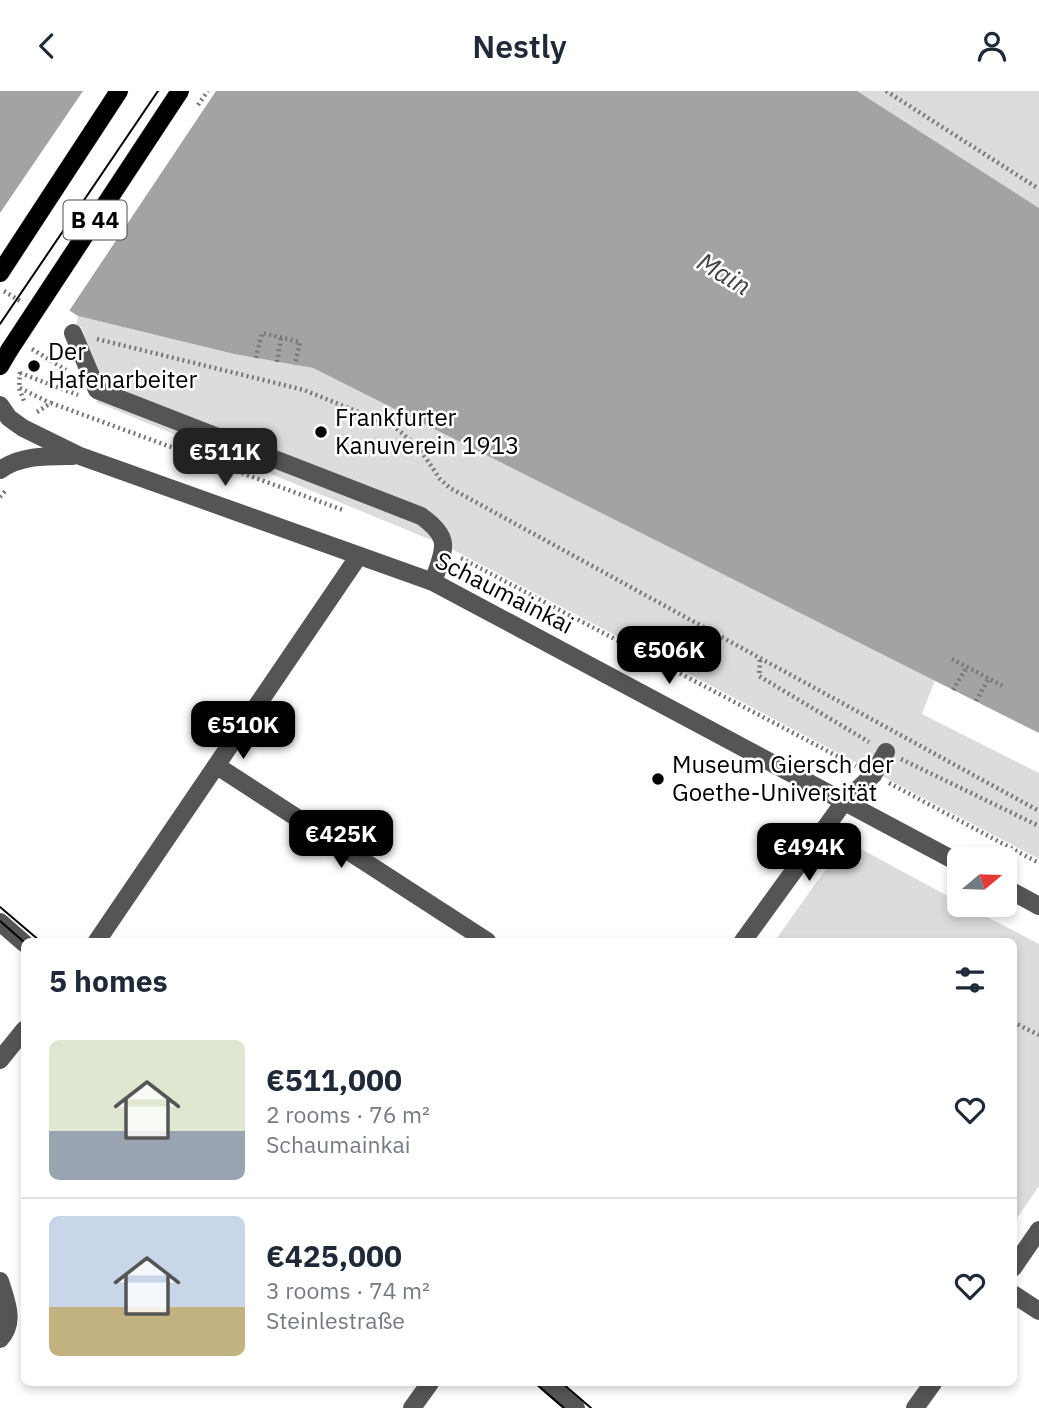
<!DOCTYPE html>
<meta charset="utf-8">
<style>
body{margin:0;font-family:"IBM Plex Sans",sans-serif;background:#f6f6f7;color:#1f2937;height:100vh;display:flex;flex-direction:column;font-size:26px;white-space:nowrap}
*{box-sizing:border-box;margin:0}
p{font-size:23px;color:#747a83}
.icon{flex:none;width:38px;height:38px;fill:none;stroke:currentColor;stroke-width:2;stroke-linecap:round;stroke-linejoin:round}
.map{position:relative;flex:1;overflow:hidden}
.drawer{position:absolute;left:21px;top:847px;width:996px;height:448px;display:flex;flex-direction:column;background:#fff;border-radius:10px;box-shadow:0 4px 10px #0003}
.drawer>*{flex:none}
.needle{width:46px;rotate:71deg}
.buttons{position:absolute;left:947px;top:756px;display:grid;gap:14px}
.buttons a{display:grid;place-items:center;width:70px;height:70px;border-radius:10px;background:#fff;box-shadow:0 4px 10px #0003;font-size:35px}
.price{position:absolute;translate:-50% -60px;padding:0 16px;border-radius:14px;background:#000;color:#fff;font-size:23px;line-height:46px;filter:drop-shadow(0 2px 4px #0008)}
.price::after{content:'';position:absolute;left:50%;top:42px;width:21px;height:16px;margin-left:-10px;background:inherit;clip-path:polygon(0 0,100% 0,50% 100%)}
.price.on{background:#222;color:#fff}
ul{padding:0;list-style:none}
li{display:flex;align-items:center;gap:21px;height:175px;padding:0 28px}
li+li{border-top:2px solid #e0e1e3}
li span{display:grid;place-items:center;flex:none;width:196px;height:140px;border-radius:10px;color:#555}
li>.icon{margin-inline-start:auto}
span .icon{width:84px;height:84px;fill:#fffc;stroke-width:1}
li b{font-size:30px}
h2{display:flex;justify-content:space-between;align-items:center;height:84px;padding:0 28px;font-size:30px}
header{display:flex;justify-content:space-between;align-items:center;height:91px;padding:0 28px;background:#fff;font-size:32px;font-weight:600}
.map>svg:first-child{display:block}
.green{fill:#dcdcdc}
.water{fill:#a3a3a3}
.pier{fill:#fff}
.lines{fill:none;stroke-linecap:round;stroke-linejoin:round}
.major-casing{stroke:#dbdbdb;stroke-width:19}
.path{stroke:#777;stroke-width:4.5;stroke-dasharray:2 3.5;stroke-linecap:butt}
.minor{stroke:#555;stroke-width:18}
.major{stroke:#000;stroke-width:18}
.tram{stroke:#000;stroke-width:2}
.major-bridge-casing{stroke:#dbdbdb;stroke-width:19;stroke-linecap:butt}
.path-bridge{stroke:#777;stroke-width:4.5;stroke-dasharray:2 3.5;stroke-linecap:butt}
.major-bridge{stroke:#000;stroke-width:18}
.poi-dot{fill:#000;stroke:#fff;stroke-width:2.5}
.labels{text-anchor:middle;stroke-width:5;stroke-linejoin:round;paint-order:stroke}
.shield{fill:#fff;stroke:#4c4c4c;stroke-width:2}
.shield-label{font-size:23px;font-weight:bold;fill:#000}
.poi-label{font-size:24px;fill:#000;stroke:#fff;text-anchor:start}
.street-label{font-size:24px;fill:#000;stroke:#fff}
.water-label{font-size:26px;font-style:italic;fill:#444;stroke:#fff}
</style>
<header><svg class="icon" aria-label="back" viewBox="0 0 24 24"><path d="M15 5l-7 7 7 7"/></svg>Nestly<svg class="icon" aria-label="person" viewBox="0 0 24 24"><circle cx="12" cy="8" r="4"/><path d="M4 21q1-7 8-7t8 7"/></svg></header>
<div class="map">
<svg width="1039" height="1317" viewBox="0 0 1039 1317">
<rect width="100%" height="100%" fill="#fff"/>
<!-- green -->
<path class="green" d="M857,0H1039V117Z
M78,225L234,263L313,277L935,589L922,623L1039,682V768L446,455L96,311L100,299L82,237L76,234Z
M859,757L959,811V814H964L1039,853V1095L1013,1133V850H775L837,762L848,758Z"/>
<!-- water -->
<path class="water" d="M0,0H857L1039,117V642L313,277L234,263L78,225L0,175Z"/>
<!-- pier -->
<path class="pier" d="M83,0H216L67,223L0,180V122Z"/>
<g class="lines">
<!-- major casing -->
<g class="major-casing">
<path id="major" d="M0,182L119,0
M0,275L10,258"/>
</g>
<!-- path -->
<path class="path" d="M886,0L1039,98
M4,200L20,210
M97,248L304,299L395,336L419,357L440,388L450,397L1039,720
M32,258L66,279
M256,267L262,242L300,251L295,274
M277,271L281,246
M20,281L19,297L24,310
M20,282L78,304
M20,297L50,312
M37,321L51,312L343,419
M0,406L7,398
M461,467L856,675
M952,568L1005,596
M760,569L759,585L869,651
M953,599L967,576
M976,610L989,587
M901,668L1039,735
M889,692L1039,772
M977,761L991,768
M1013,931L1039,944"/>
<!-- minor -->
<path class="minor" d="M73,242L97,299L421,425C453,448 444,458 433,491
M0,314L9,327L23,337L80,365L433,491L959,772
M0,379C22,364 47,365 73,365
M217,675L487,850
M1004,796L1039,815
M0,831L24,852
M97,850L358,466
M743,850L844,711L873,684L886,661
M0,969L24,939
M1013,1177L1039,1139
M0,1190C6,1210 16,1231 0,1248
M1013,1203L1039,1220
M547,1292L576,1317
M412,1317L430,1292
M915,1317L933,1292"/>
<!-- major -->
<use href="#major" class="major"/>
<!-- tram -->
<path class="tram" d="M0,233L158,0
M0,816L40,850
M0,830L24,851
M535,1292L564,1317
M562,1292L591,1317"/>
<!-- major-bridge casing -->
<g class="major-bridge-casing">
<path id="major-bridge" d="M10,258L180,0"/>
</g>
<!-- path-bridge -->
<path class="path-bridge" d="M198,14L208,0"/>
<!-- major-bridge -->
<use href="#major-bridge" class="major-bridge"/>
</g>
<!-- markers -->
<g class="poi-dot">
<circle cx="34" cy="275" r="7"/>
<circle cx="321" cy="341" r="7"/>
<circle cx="658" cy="688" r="7"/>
</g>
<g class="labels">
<!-- shield labels -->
<rect class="shield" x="63.5" y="109.5" width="63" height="39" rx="5"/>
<g class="shield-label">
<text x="95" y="137">B 44</text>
</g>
<!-- poi labels -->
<g class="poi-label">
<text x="48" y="269">Der<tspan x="48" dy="28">Hafenarbeiter</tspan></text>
<text x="335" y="335">Frankfurter<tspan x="335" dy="28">Kanuverein 1913</tspan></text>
<text x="672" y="682">Museum Giersch der<tspan x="672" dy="28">Goethe-Universität</tspan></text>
</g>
<!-- street labels -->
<g class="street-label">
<text transform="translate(504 502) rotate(27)" y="8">Schaumainkai</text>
</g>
<!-- water labels -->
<g class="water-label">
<text transform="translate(724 183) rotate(31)" y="9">Main</text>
</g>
</g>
</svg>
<div class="buttons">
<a><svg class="needle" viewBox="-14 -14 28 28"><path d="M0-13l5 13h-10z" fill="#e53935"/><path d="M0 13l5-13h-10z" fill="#747a83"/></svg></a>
</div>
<b class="price on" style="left:225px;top:397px">€511K</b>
<b class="price" style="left:669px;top:595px">€506K</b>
<b class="price" style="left:243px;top:670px">€510K</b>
<b class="price" style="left:341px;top:779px">€425K</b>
<b class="price" style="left:809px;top:792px">€494K</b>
<section class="drawer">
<h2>5 homes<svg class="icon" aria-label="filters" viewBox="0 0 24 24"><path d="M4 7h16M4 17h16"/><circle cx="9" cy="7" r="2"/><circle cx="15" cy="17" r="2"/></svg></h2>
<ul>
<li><span style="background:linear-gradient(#dfe7d0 65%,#9aa5b1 0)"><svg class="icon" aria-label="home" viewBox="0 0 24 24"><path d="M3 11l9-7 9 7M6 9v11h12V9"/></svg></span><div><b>€511,000</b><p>2 rooms · 76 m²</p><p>Schaumainkai</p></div><svg class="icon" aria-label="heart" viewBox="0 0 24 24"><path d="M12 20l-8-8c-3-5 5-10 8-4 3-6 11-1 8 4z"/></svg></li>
<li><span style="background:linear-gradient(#c9d6e8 65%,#c2b280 0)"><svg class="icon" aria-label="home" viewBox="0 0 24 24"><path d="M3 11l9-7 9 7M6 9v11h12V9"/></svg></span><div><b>€425,000</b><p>3 rooms · 74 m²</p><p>Steinlestraße</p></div><svg class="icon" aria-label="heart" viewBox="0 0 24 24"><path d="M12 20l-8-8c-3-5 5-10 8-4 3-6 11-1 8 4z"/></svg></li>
</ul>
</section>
</div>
